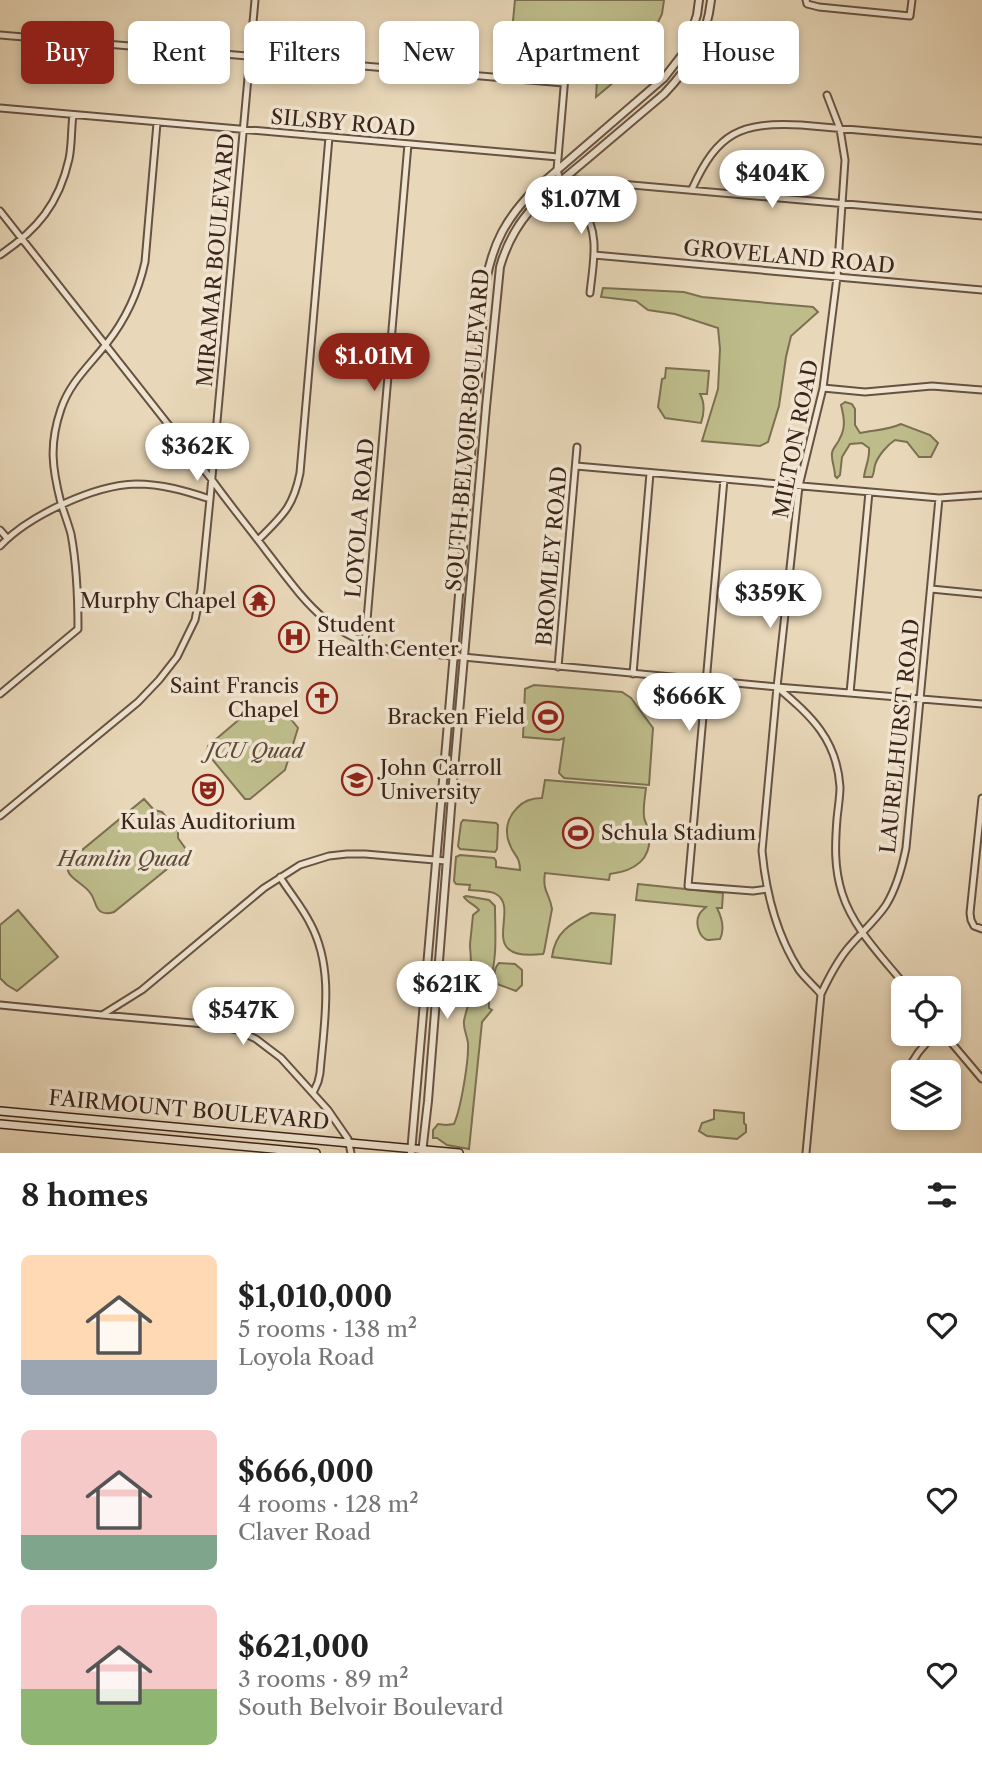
<!DOCTYPE html>
<meta charset="utf-8">
<style>
body{margin:0;font-family:"Libre Caslon Text",serif;background:#f6f6f6;color:#222;height:100vh;display:flex;flex-direction:column;font-size:26px;white-space:nowrap}
*{box-sizing:border-box;margin:0}
p{font-size:23px;color:#767676}
.icon{flex:none;width:38px;height:38px;fill:none;stroke:currentColor;stroke-width:2;stroke-linecap:round;stroke-linejoin:round}
.map{position:relative;height:1153px;overflow:hidden}
.sheet{display:flex;flex-direction:column;background:#fff;flex:1}
.sheet>*{flex:none}
.top-card{position:absolute;left:21px;top:21px;width:942px;height:63px;display:flex;gap:14px}
.controls{position:absolute;left:891px;top:976px;display:grid;gap:14px}
.controls a{display:grid;place-items:center;width:70px;height:70px;border-radius:10px;background:#fff;box-shadow:0 4px 10px #0003;font-size:35px}
.price{position:absolute;translate:-50% -60px;padding:0 16px;border-radius:24px;background:#fff;color:#222;font-size:23px;line-height:46px;filter:drop-shadow(0 2px 4px #0008)}
.price::after{content:'';position:absolute;left:50%;top:42px;width:21px;height:16px;margin-left:-10px;background:inherit;clip-path:polygon(0 0,100% 0,50% 100%)}
.price.on{background:#8f2418;color:#fff}
ul{padding:0;list-style:none}
li{display:flex;align-items:center;gap:21px;height:175px;padding:0 21px}
li span{display:grid;place-items:center;flex:none;width:196px;height:140px;border-radius:10px;color:#555}
li>.icon{margin-inline-start:auto}
span .icon{width:84px;height:84px;fill:#fffc;stroke-width:1}
li b{font-size:30px}
h2{display:flex;justify-content:space-between;align-items:center;height:84px;padding:0 21px;font-size:30px}
.pill{padding:0 24px;border-radius:10px;background:#fff;box-shadow:0 4px 10px #0003;font-size:24px;line-height:63px}
.pill.on{background:#8f2418;color:#fff}
.map>svg:first-child{display:block}
.green{fill:#bdbc8a;stroke:#7c7052;stroke-width:2}
.lines{fill:none;stroke-linecap:round;stroke-linejoin:round}
.minor-casing{stroke:#675242;stroke-width:9}
.tertiary-casing{stroke:#675242;stroke-width:10}
.secondary-casing{stroke:#3c251b;stroke-width:10}
.minor{stroke:#f0e5d1;stroke-width:5}
.tertiary{stroke:#f0e5d1;stroke-width:6}
.secondary{stroke:#f0e5d1;stroke-width:7}
.labels{text-anchor:middle;stroke-width:7;stroke-linejoin:round;paint-order:stroke}
.street-label{font-size:21px;fill:#3c251b;stroke:#f0e5d1}
.poi-label{font-size:21px;fill:#3c251b;stroke:#f0e5d1;text-anchor:end}
.park-label{font-size:21px;font-style:italic;fill:#5c4b37;stroke:#f0e5d1}
</style>
<div class="map">
<svg width="982" height="1153" viewBox="0 0 982 1153">
<rect width="100%" height="100%" fill="#e8d7b8"/>
<filter id="stains"><feTurbulence type="fractalNoise" baseFrequency=".00286" numOctaves="4"/><feColorMatrix values="0 0 0 0 .2 0 0 0 0 .09 0 0 0 0 .02 0 0 0 .5 -.17"/></filter>
<radialGradient id="worn" r=".72"><stop offset=".6" stop-color="#630" stop-opacity="0"/><stop offset="1" stop-color="#630" stop-opacity=".3"/></radialGradient>
<!-- green -->
<path class="green" d="M515,0H664L662,14L639,61L596,97L600,26L569,23L566,26L565,41L527,38L526,43L511,42Z
M603,288L684,292L702,297L813,307L818,312L791,336L786,357L779,406L768,442L760,446L702,441L718,389L720,349L718,328L675,314L648,310L636,301L601,297Z
M666,368L709,371L707,394H700C705,403 704,414 701,423L665,418L658,407L662,379L665,378Z
M845,402L852,404L855,409V425L860,433C875,430 888,430 901,424L930,435L938,443L931,457H919L907,442L895,440C887,445 878,456 875,465C874,469 874,474 872,477H864C865,467 870,459 869,448L862,443L850,444L842,457L840,475L837,478L835,476C835,468 831,460 832,453C833,447 838,444 840,438C846,427 844,417 841,405Z
M534,685L622,692L631,698L653,728L649,785L564,778L559,773L564,738L559,740L523,737L525,689Z
M286,713L298,728L285,770L250,799H245L207,753L208,746L242,717Z
M545,780L646,788C645,797 643,807 644,816C644,821 648,826 649,831C653,859 635,871 610,874L609,880L545,873C542,892 550,894 552,909L544,952L543,954C473,962 522,909 496,894C489,890 477,891 469,890L470,885L456,884L454,881L456,857L460,855L494,858L496,861V867L520,870C520,856 514,856 510,845C504,832 507,818 517,808C524,800 532,798 542,798Z
M144,799L154,810L162,812L178,831V838L188,852L114,912C108,914 102,914 98,909C95,905 94,898 91,894C83,881 60,877 70,860Z
M463,820L496,823L498,825L497,849L495,852L460,849L458,846L461,823Z
M638,884L723,893L722,908H717C722,918 725,929 720,939C719,939 709,940 708,940C699,938 695,923 699,915C700,912 704,909 706,907L636,900Z
M466,896L489,900L495,906C495,921 496,937 495,952C494,971 488,989 489,1008L492,1010L482,1022L469,1149L447,1145L437,1138H433V1130L438,1124L446,1125L454,1124C461,1108 469,1060 468,1043C467,1035 463,1029 464,1021C467,1004 476,990 468,973C473,963 470,955 470,944C471,935 472,925 473,915L479,910C475,905 467,902 464,897Z
M18,910L58,957L17,991L7,985L0,978V925Z
M591,913L615,915L611,964L552,957C555,932 570,924 591,913Z
M499,963L515,964L522,970V985L516,991L497,984C494,975 493,970 499,963Z
M714,1110L744,1113V1123L746,1125V1132L737,1139L707,1136L699,1131L702,1123L714,1119Z"/>
<g class="lines">
<!-- minor casing -->
<g class="minor-casing">
<path id="minor" d="M806,0L807,4L819,7L910,16L912,0
M569,29L557,170C561,187 570,193 581,207C601,232 593,263 590,293
M0,35L564,83
M0,108L558,157
M564,179L982,216
M692,189C718,132 740,122 801,125L982,141
M0,211L212,480C230,505 249,528 267,552C305,601 326,635 390,650L777,687C811,716 837,739 840,787C840,797 838,808 837,819C835,844 834,868 842,893C853,929 885,960 908,989
M0,255C37,230 59,204 69,159C72,145 71,130 73,115
M594,255L982,290
M823,388L865,392L932,386L982,390
M576,466L939,498L982,495
M724,479L688,886L753,891L767,889
M0,530L7,538
M258,540C282,516 293,508 300,473L329,137
M0,546C28,516 94,485 136,484C162,484 186,491 210,499
M931,589L982,594
M365,643L408,144
M558,667L577,447
M633,674L650,473
M777,687L982,704
M850,693L869,492
M0,694L78,629C78,597 77,566 71,534C68,523 64,513 61,503C52,468 49,444 61,409C70,382 90,365 107,343C126,319 138,293 145,262L157,123
M982,798L970,913L971,920L974,926L982,929
M0,816L138,702L159,680L177,657L195,620L201,590L210,499L255,0
M280,877C290,893 302,907 310,923C335,969 324,1023 320,1073L318,1082L313,1093
M821,994C829,977 837,961 849,947C861,933 876,920 886,905C897,887 902,868 906,848L939,498
M0,1005L102,1015L142,990L264,888L300,865L329,856L347,854H365L446,861
M102,1015L216,1025L237,1030L256,1039L281,1058L328,1110L348,1139L351,1153
M944,1034L982,1079
M907,1073C913,1057 923,1045 936,1034
M903,1092L899,1095C897,1100 898,1104 903,1106
M806,1153L821,994C814,986 805,978 799,970C776,934 766,893 762,851L777,687L799,486L823,388L837,277L845,160L840,129L827,95"/>
</g>
<!-- tertiary casing -->
<g class="tertiary-casing">
<path id="tertiary" d="M411,1153L486,281C493,243 506,219 533,191L664,78L685,51L697,15L699,0
M422,1153L428,1101L454,770L486,407L500,267C515,214 547,193 586,160C612,138 638,116 664,94C690,67 707,38 711,0"/>
</g>
<!-- secondary casing -->
<g class="secondary-casing">
<path id="secondary" d="M0,1111L459,1153
M0,1124L316,1153"/>
</g>
<!-- minor -->
<use href="#minor" class="minor"/>
<!-- tertiary -->
<use href="#tertiary" class="tertiary"/>
<!-- secondary -->
<use href="#secondary" class="secondary"/>
</g>
<!-- icons -->
<defs>
<g id="temple-ring" transform="scale(1.575)"><circle r="9.5" fill="#f0e5d1" stroke="#8f2418" stroke-width="1.5"/><path d="M0-6L5-2H3V0L6.5 2.5H4V6H1.5V3h-3V6H-4V2.5H-6.5L-3 0V-2H-5Z" fill="#8f2418"/></g>
<g id="hospital-ring" transform="scale(1.575)"><circle r="9.5" fill="#f0e5d1" stroke="#8f2418" stroke-width="1.5"/><path d="M-5-5h3v3.5h4V-5h3V5h-3V1.5h-4V5h-3Z" fill="#8f2418"/></g>
<g id="church-ring" transform="scale(1.575)"><circle r="9.5" fill="#f0e5d1" stroke="#8f2418" stroke-width="1.5"/><path d="M-1.2-6h2.4v3.5h3.3v2.4h-3.3V6h-2.4V-.1h-3.3v-2.4h3.3Z" fill="#8f2418"/></g>
<g id="stadium-ring" transform="scale(1.575)"><circle r="9.5" fill="#f0e5d1" stroke="#8f2418" stroke-width="1.5"/><path d="M0-5a6.5 5 0 1 0 0 10a6.5 5 0 1 0 0-10ZM-3.5-1.8h7v3.6h-7Z" fill="#8f2418"/></g>
<g id="university-ring" transform="scale(1.575)"><circle r="9.5" fill="#f0e5d1" stroke="#8f2418" stroke-width="1.5"/><path d="M0-5L7-2L0 1L-7-2ZM-4 1L0 2.5L4 1V4Q0 6-4 4Z" fill="#8f2418"/></g>
<g id="theatre-ring" transform="scale(1.575)"><circle r="9.5" fill="#f0e5d1" stroke="#8f2418" stroke-width="1.5"/><path d="M-5-5.5Q0-4 5-5.5V0Q5 5 0 6Q-5 5-5 0ZM-3.3-2.5H-1v1.5H-3.3ZM1-2.5H3.3v1.5H1ZM-2.8 1Q0 5.5 2.8 1Z" fill="#8f2418"/></g>
</defs>
<g fill-rule="evenodd">
<use href="#temple-ring" x="259" y="601"/>
<use href="#hospital-ring" x="294" y="637"/>
<use href="#church-ring" x="322" y="698"/>
<use href="#stadium-ring" x="548" y="717"/>
<use href="#university-ring" x="357" y="780"/>
<use href="#theatre-ring" x="208" y="790"/>
<use href="#stadium-ring" x="578" y="833"/>
</g>
<g class="labels">
<!-- street labels -->
<g class="street-label">
<text transform="translate(343 123) rotate(5)" y="7">SILSBY ROAD</text>
<text transform="translate(789 257) rotate(5)" y="7">GROVELAND ROAD</text>
<text transform="translate(216 260) rotate(-85)" y="7">MIRAMAR BOULEVARD</text>
<text transform="translate(468 430) rotate(-85)" y="7">SOUTH BELVOIR BOULEVARD</text>
<text transform="translate(796 439) rotate(-79)" y="7">MILTON ROAD</text>
<text transform="translate(360 518) rotate(-85)" y="7">LOYOLA ROAD</text>
<text transform="translate(552 556) rotate(-85)" y="7">BROMLEY ROAD</text>
<text transform="translate(900 736) rotate(-84)" y="7">LAURELHURST ROAD</text>
<text transform="translate(189 1110) rotate(5)" y="7">FAIRMOUNT BOULEVARD</text>
</g>
<!-- poi labels -->
<g class="poi-label">
<text x="236" y="608">Murphy Chapel</text>
<text x="317" y="632" text-anchor="start">Student<tspan x="317" dy="24">Health Center</tspan></text>
<text x="299" y="693">Saint Francis<tspan x="299" dy="24">Chapel</tspan></text>
<text x="525" y="724">Bracken Field</text>
<text x="380" y="775" text-anchor="start">John Carroll<tspan x="380" dy="24">University</tspan></text>
<text x="208" y="829" text-anchor="middle">Kulas Auditorium</text>
<text x="601" y="840" text-anchor="start">Schula Stadium</text>
</g>
<!-- park labels -->
<g class="park-label">
<text x="255" y="758">JCU Quad</text>
<text x="124" y="866">Hamlin Quad</text>
</g>
</g>
<rect width="100%" height="100%" filter="url(#stains)"/>
<rect width="100%" height="100%" fill="url(#worn)"/>
</svg>
<div class="controls">
<a><svg class="icon" aria-label="locate" viewBox="0 0 24 24"><circle cx="12" cy="12" r="6"/><path d="M12 2v4M12 18v4M2 12h4M18 12h4"/></svg></a>
<a><svg class="icon" aria-label="layers" viewBox="0 0 24 24"><path d="M12 4l9 5-9 5-9-5zM3 14l9 5 9-5"/></svg></a>
</div>
<b class="price" style="left:772px;top:210px">$404K</b>
<b class="price" style="left:581px;top:236px">$1.07M</b>
<b class="price on" style="left:374px;top:393px">$1.01M</b>
<b class="price" style="left:197px;top:483px">$362K</b>
<b class="price" style="left:770px;top:630px">$359K</b>
<b class="price" style="left:689px;top:733px">$666K</b>
<b class="price" style="left:447px;top:1021px">$621K</b>
<b class="price" style="left:243px;top:1047px">$547K</b>
<div class="top-card">
<a class="pill on">Buy</a>
<a class="pill">Rent</a>
<a class="pill">Filters</a>
<a class="pill">New</a>
<a class="pill">Apartment</a>
<a class="pill">House</a>
</div>
</div>
<section class="sheet">
<h2>8 homes<svg class="icon" aria-label="filters" viewBox="0 0 24 24"><path d="M4 7h16M4 17h16"/><circle cx="9" cy="7" r="2"/><circle cx="15" cy="17" r="2"/></svg></h2>
<ul>
<li><span style="background:linear-gradient(#ffd9b3 75%,#9aa5b1 0)"><svg class="icon" aria-label="home" viewBox="0 0 24 24"><path d="M3 11l9-7 9 7M6 9v11h12V9"/></svg></span><div><b>$1,010,000</b><p>5 rooms · 138 m²</p><p>Loyola Road</p></div><svg class="icon" aria-label="heart" viewBox="0 0 24 24"><path d="M12 20l-8-8c-3-5 5-10 8-4 3-6 11-1 8 4z"/></svg></li>
<li><span style="background:linear-gradient(#f6c9c9 75%,#7fa58c 0)"><svg class="icon" aria-label="home" viewBox="0 0 24 24"><path d="M3 11l9-7 9 7M6 9v11h12V9"/></svg></span><div><b>$666,000</b><p>4 rooms · 128 m²</p><p>Claver Road</p></div><svg class="icon" aria-label="heart" viewBox="0 0 24 24"><path d="M12 20l-8-8c-3-5 5-10 8-4 3-6 11-1 8 4z"/></svg></li>
<li><span style="background:linear-gradient(#f6c9c9 60%,#8fb573 0)"><svg class="icon" aria-label="home" viewBox="0 0 24 24"><path d="M3 11l9-7 9 7M6 9v11h12V9"/></svg></span><div><b>$621,000</b><p>3 rooms · 89 m²</p><p>South Belvoir Boulevard</p></div><svg class="icon" aria-label="heart" viewBox="0 0 24 24"><path d="M12 20l-8-8c-3-5 5-10 8-4 3-6 11-1 8 4z"/></svg></li>
</ul>
</section>
